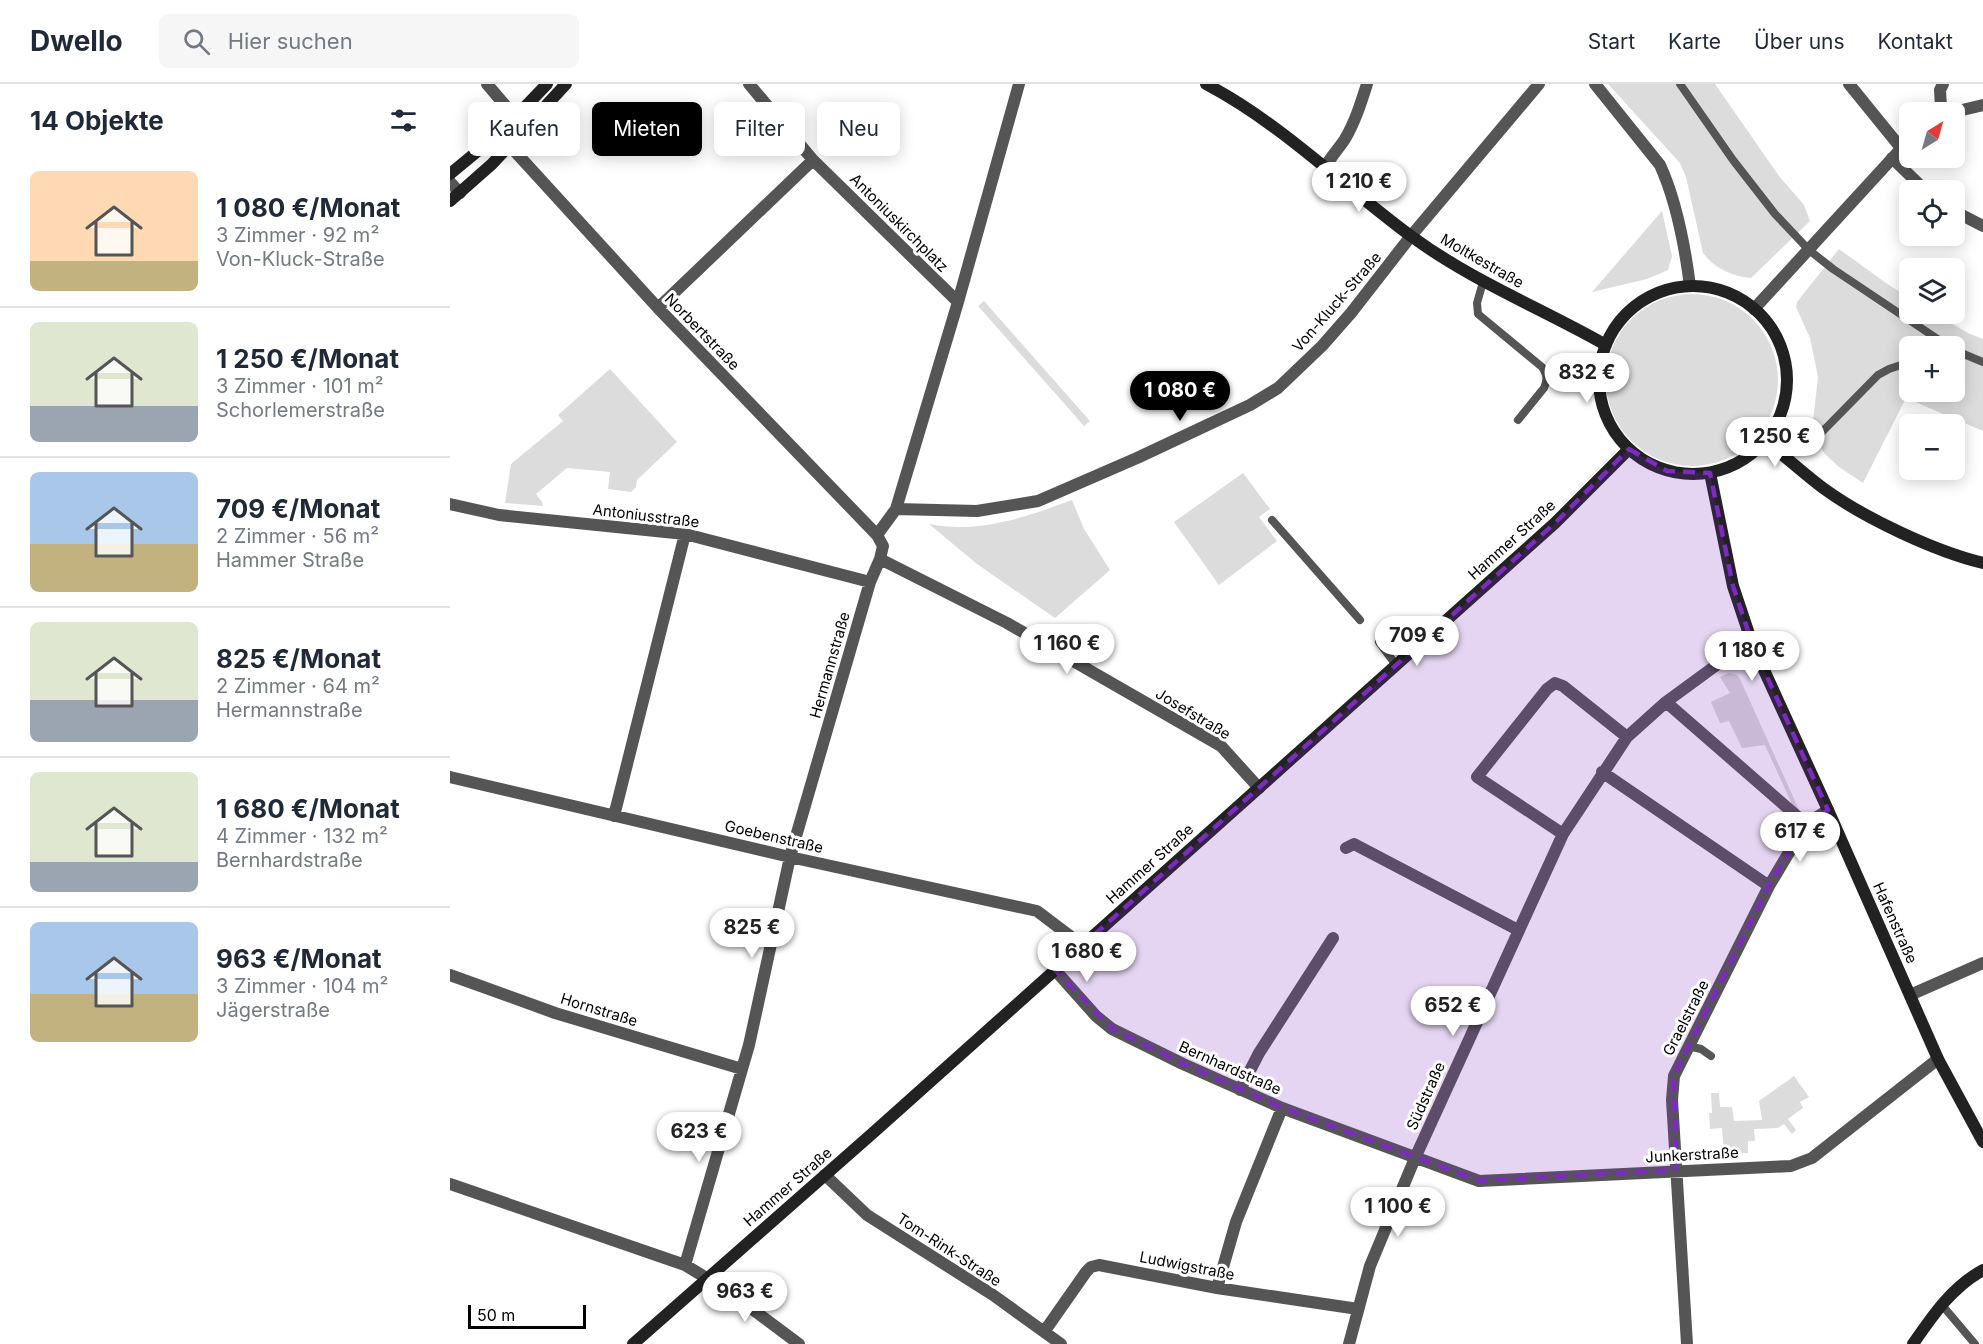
<!DOCTYPE html>
<html lang="de">
<meta charset="utf-8">
<style>
body{margin:0;font-family:Inter,sans-serif;background:#f6f6f7;color:#1f2937;height:100vh;display:flex;flex-direction:column;font-size:22px;white-space:nowrap}
*{box-sizing:border-box;margin:0}
p{font-size:20px;color:#747a83}
.icon{flex:none;width:33px;height:33px;fill:none;stroke:currentColor;stroke-width:2;stroke-linecap:round;stroke-linejoin:round}
.map{position:relative;flex:1;overflow:hidden}
.side{display:flex;flex-direction:column;background:#fff;width:450px}
.side>*{flex:none}
.guide{position:absolute;left:18px;top:18px;width:570px;height:54px;display:flex;gap:12px}
.needle{width:39px;rotate:37deg}
.controls{position:absolute;left:1449px;top:18px;display:grid;gap:12px}
.controls a{display:grid;place-items:center;width:66px;height:66px;border-radius:9px;background:#fff;box-shadow:0 3px 15px #0003;font-size:30px}
.scale{position:absolute;left:18px;bottom:15px;width:118px;box-sizing:border-box;padding-left:6px;border:3px solid #000;border-top:0;font-size:16px;line-height:21px;white-space:nowrap;color:#000;-webkit-text-stroke:4px #fff;paint-order:stroke}
.price{position:absolute;translate:-50% -51px;padding:0 14px;border-radius:21px;background:#fff;color:#222;font-size:20px;line-height:39px;filter:drop-shadow(0 2px 3px #0008)}
.price::after{content:'';position:absolute;left:50%;top:36px;width:18px;height:14px;margin-left:-9px;background:inherit;clip-path:polygon(0 0,100% 0,50% 100%)}
.price.current{background:#000;color:#fff}
ul{padding:0;list-style:none}
li{display:flex;align-items:center;gap:18px;height:150px;padding:0 30px}
li+li{border-top:2px solid #e0e1e3}
li span{display:grid;place-items:center;flex:none;width:168px;height:120px;border-radius:9px;color:#555}
li>.icon{margin-inline-start:auto}
span .icon{width:72px;height:72px;fill:#fffc;stroke-width:1}
li b{font-size:26px}
h2{display:flex;justify-content:space-between;align-items:center;height:72px;padding:0 30px;font-size:26px}
.chip{padding:0 21px;border-radius:9px;background:#fff;box-shadow:0 3px 15px #0003;font-size:21px;line-height:54px}
.chip.current{background:#000;color:#fff}
header{display:flex;align-items:center;gap:36px;box-sizing:border-box;height:84px;padding:0 30px;background:#fff;border-bottom:2px solid #e0e1e3}
header strong{font-size:28px}
nav{display:flex;gap:33px;margin-inline-start:auto;font-size:21px}
.search{width:420px;height:54px;background:#f6f6f7;display:flex;align-items:center;gap:15px;box-sizing:border-box;padding:0 21px;border-radius:9px;color:#747a83;font-size:22px}
main{display:flex;flex:1;min-height:0}
.map>svg:first-child{display:block}
.green{fill:#dcdcdc;fill-rule:evenodd}
.lines{fill:none;stroke-linecap:round;stroke-linejoin:round}
.lane{stroke:#555;stroke-width:8}
.street{stroke:#555;stroke-width:12}
.secondary{stroke:#222;stroke-width:12}
.marked{fill:#7b2cbf;fill-opacity:0.2;stroke:#7b2cbf;stroke-width:4.5;stroke-dasharray:12 8;stroke-linejoin:round}
.labels{text-anchor:middle;stroke-width:6;stroke-linejoin:round;paint-order:stroke}
.street-label{font-size:15px;fill:#000;stroke:#fff}
</style>
<header>
<strong>Dwello</strong>
<div class="search"><svg class="icon" aria-label="search" viewBox="0 0 24 24"><circle cx="10" cy="10" r="6"/><path d="M15 15l6 6"/></svg>Hier suchen</div>
<nav><a>Start</a><a>Karte</a><a>Über uns</a><a>Kontakt</a></nav>
</header>
<main>
<section class="side">
<h2>14 Objekte<svg class="icon" aria-label="filters" viewBox="0 0 24 24"><path d="M4 7h16M4 17h16"/><circle cx="9" cy="7" r="2"/><circle cx="15" cy="17" r="2"/></svg></h2>
<ul>
<li><span style="background:linear-gradient(#ffd9b3 75%,#c2b280 0)"><svg class="icon" aria-label="home" viewBox="0 0 24 24"><path d="M3 11l9-7 9 7M6 9v11h12V9"/></svg></span><div><b>1 080 €/Monat</b><p>3 Zimmer · 92 m²</p><p>Von-Kluck-Straße</p></div></li>
<li><span style="background:linear-gradient(#dfe7d0 70%,#9aa5b1 0)"><svg class="icon" aria-label="home" viewBox="0 0 24 24"><path d="M3 11l9-7 9 7M6 9v11h12V9"/></svg></span><div><b>1 250 €/Monat</b><p>3 Zimmer · 101 m²</p><p>Schorlemerstraße</p></div></li>
<li><span style="background:linear-gradient(#a9c7e8 60%,#c2b280 0)"><svg class="icon" aria-label="home" viewBox="0 0 24 24"><path d="M3 11l9-7 9 7M6 9v11h12V9"/></svg></span><div><b>709 €/Monat</b><p>2 Zimmer · 56 m²</p><p>Hammer Straße</p></div></li>
<li><span style="background:linear-gradient(#dfe7d0 65%,#9aa5b1 0)"><svg class="icon" aria-label="home" viewBox="0 0 24 24"><path d="M3 11l9-7 9 7M6 9v11h12V9"/></svg></span><div><b>825 €/Monat</b><p>2 Zimmer · 64 m²</p><p>Hermannstraße</p></div></li>
<li><span style="background:linear-gradient(#dfe7d0 75%,#9aa5b1 0)"><svg class="icon" aria-label="home" viewBox="0 0 24 24"><path d="M3 11l9-7 9 7M6 9v11h12V9"/></svg></span><div><b>1 680 €/Monat</b><p>4 Zimmer · 132 m²</p><p>Bernhardstraße</p></div></li>
<li><span style="background:linear-gradient(#a9c7e8 60%,#c2b280 0)"><svg class="icon" aria-label="home" viewBox="0 0 24 24"><path d="M3 11l9-7 9 7M6 9v11h12V9"/></svg></span><div><b>963 €/Monat</b><p>3 Zimmer · 104 m²</p><p>Jägerstraße</p></div></li>
</ul>
</section>
<div class="map">
<svg width="1533" height="1260" viewBox="0 0 1533 1260">
<rect width="100%" height="100%" fill="#fff"/>
<!-- green -->
<path class="green" d="M1158,0H1265L1329,92L1354,121L1360,137L1301,194C1283,193 1264,184 1253,169L1236,93L1230,79Z
M1212,127L1222,172L1218,186L1197,195L1142,208Z
M1389,165L1436,199L1459,214L1460,230H1486L1518,249L1533,255V347L1456,314L1413,399L1389,383L1374,369L1362,347L1368,293L1360,254L1346,223L1347,218ZM1460,262H1504V308H1460Z
M1156 296a86 86 0 1 1 172 0a86 86 0 1 1-172 0Z
M534,217L640,337L634,342L528,222Z
M160,285L227,358L187,396L186,403L181,408L158,405L160,388L117,384L86,410L92,418L93,422L55,419L61,380L113,337L108,331Z
M793,389L820,425L809,433L827,457L769,501L724,438Z
M622,416L634,445L660,486L605,534L527,480L479,440C527,450 577,433 622,416Z
M1279,589L1287,591L1290,595L1349,726L1345,727L1315,661L1292,664L1279,637L1270,639L1261,618L1280,609L1270,593Z
M1344,992L1359,1013L1350,1018L1353,1024L1338,1035L1346,1046L1342,1050L1334,1040L1328,1044L1304,1045L1305,1057H1298V1069L1274,1070L1272,1044L1260,1045L1259,1029H1262L1261,1009H1269L1270,1023H1282L1284,1037L1312,1036L1309,1017Z"/>
<g class="lines">
<!-- lane -->
<path class="lane" d="M1230,0L1283,76L1325,130L1359,166L1383,185L1498,262
M1033,198L1027,219L1028,230L1092,283C1097,291 1098,295 1094,304L1068,336
M1504,266L1533,278
M1370,350L1428,291L1439,285L1460,278
M822,436L910,536
M929,558L946,581
M1238,962L1251,965L1261,972
M1492,1221L1525,1260"/>
<!-- street -->
<path class="street" d="M37,0L65,33
M299,0L363,76L508,218
M1145,0L1210,81C1226,116 1235,163 1240,202
M1399,0L1451,64
M1491,23L1508,27L1533,21
M1485,28L1491,23L1490,6L1493,0
M60,62L208,224L427,451L433,462L430,475L420,498L340,773L299,961L235,1181
M1442,74L1475,106
M875,83C881,73 889,64 895,55C905,38 911,19 917,0
M0,98L10,109
M1504,127L1533,142
M208,224L363,76
M1304,225L1460,55
M0,420L49,431L235,450L420,498
M446,425L527,427L588,417L687,374L800,321L828,304L872,262L901,229L961,152L1089,0
M427,451L446,425L508,218L569,0
M430,475L557,539L771,662L809,704
M1216,618L1356,740
M1152,688L1319,802
M0,693L340,773L587,827L620,852L630,863
M164,732L235,450
M1113,750L1027,693L1097,605L1105,599L1113,602L1177,653
M896,764L904,760L1068,846
M605,886L646,932L662,945L733,980L832,1024L1029,1097L1341,1082L1362,1074L1488,975
M0,891L105,929L292,985
M1460,911L1533,879
M790,1006L809,969L883,854
M375,1091L417,1131L543,1211L611,1260
M0,1100L235,1181L278,1207L349,1260
M767,1204L786,1138L832,1024
M594,1248L636,1188L641,1183L649,1181L767,1204L908,1225
M899,1260L920,1182L965,1074L1113,750L1177,653L1216,618L1272,577L1303,562
M1237,1260L1222,1016L1224,992L1319,802L1356,740L1378,726"/>
<!-- secondary -->
<path class="secondary" d="M756,0C832,40 893,102 961,152C1022,197 1091,224 1156,261
M0,90L52,47L97,0
M0,117L42,80L116,0
M1149 296a94 94 0 1 1 188 0a94 94 0 1 1-188 0Z
M1315,357C1335,372 1353,389 1373,404C1414,434 1484,467 1533,479
M1260,389L1283,502L1303,562L1378,726L1488,975L1533,1058
M183,1260L424,1048L1105,439L1179,365
M1463,1260C1483,1231 1502,1203 1533,1186"/>
</g>
<!-- marked area -->
<path class="marked" d="M1179,365L1217,387L1260,389L1283,502L1303,562L1378,726L1356,740L1319,802L1224,992L1226,1086L1029,1097L832,1024L733,980L662,945L605,886L1105,439Z"/>
<g class="labels">
<!-- street labels -->
<g class="street-label">
<text transform="translate(449 139) rotate(45)" y="5">Antoniuskirchplatz</text>
<text transform="translate(1032 177) rotate(30)" y="5">Moltkestraße</text>
<text transform="translate(887 218) rotate(-49)" y="5">Von-Kluck-Straße</text>
<text transform="translate(252 248) rotate(46)" y="5">Norbertstraße</text>
<text transform="translate(196 432) rotate(7)" y="5">Antoniusstraße</text>
<text transform="translate(1062 456) rotate(-42)" y="5">Hammer Straße</text>
<text transform="translate(380 581) rotate(-74)" y="5">Hermannstraße</text>
<text transform="translate(743 630) rotate(31)" y="5">Josefstraße</text>
<text transform="translate(324 753) rotate(13)" y="5">Goebenstraße</text>
<text transform="translate(700 780) rotate(-42)" y="5">Hammer Straße</text>
<text transform="translate(1445 839) rotate(66)" y="5">Hafenstraße</text>
<text transform="translate(149 926) rotate(17)" y="5">Hornstraße</text>
<text transform="translate(1236 934) rotate(-63)" y="5">Graelstraße</text>
<text transform="translate(780 984) rotate(24)" y="5">Bernhardstraße</text>
<text transform="translate(976 1012) rotate(-66)" y="5">Südstraße</text>
<text transform="translate(1242 1071) rotate(-3)" y="5">Junkerstraße</text>
<text transform="translate(338 1103) rotate(-41)" y="5">Hammer Straße</text>
<text transform="translate(499 1166) rotate(33)" y="5">Tom-Rink-Straße</text>
<text transform="translate(737 1182) rotate(11)" y="5">Ludwigstraße</text>
</g>
</g>
</svg>
<div class="controls">
<a><svg class="needle" viewBox="-14 -14 28 28"><path d="M0-13l5 13h-10z" fill="#e53935"/><path d="M0 13l5-13h-10z" fill="#747a83"/></svg></a>
<a><svg class="icon" aria-label="locate" viewBox="0 0 24 24"><circle cx="12" cy="12" r="6"/><path d="M12 2v4M12 18v4M2 12h4M18 12h4"/></svg></a>
<a><svg class="icon" aria-label="layers" viewBox="0 0 24 24"><path d="M12 4l9 5-9 5-9-5zM3 14l9 5 9-5"/></svg></a>
<a>+</a>
<a>−</a>
</div>
<div class="scale">50 m</div>
<b class="price" style="left:909px;top:129px">1 210 €</b>
<b class="price" style="left:1137px;top:320px">832 €</b>
<b class="price current" style="left:730px;top:338px">1 080 €</b>
<b class="price" style="left:1325px;top:384px">1 250 €</b>
<b class="price" style="left:967px;top:583px">709 €</b>
<b class="price" style="left:617px;top:591px">1 160 €</b>
<b class="price" style="left:1302px;top:598px">1 180 €</b>
<b class="price" style="left:1350px;top:779px">617 €</b>
<b class="price" style="left:302px;top:875px">825 €</b>
<b class="price" style="left:637px;top:899px">1 680 €</b>
<b class="price" style="left:1003px;top:953px">652 €</b>
<b class="price" style="left:249px;top:1079px">623 €</b>
<b class="price" style="left:948px;top:1154px">1 100 €</b>
<b class="price" style="left:295px;top:1239px">963 €</b>
<div class="guide">
<a class="chip">Kaufen</a>
<a class="chip current">Mieten</a>
<a class="chip">Filter</a>
<a class="chip">Neu</a>
</div>
</div>
</main>
